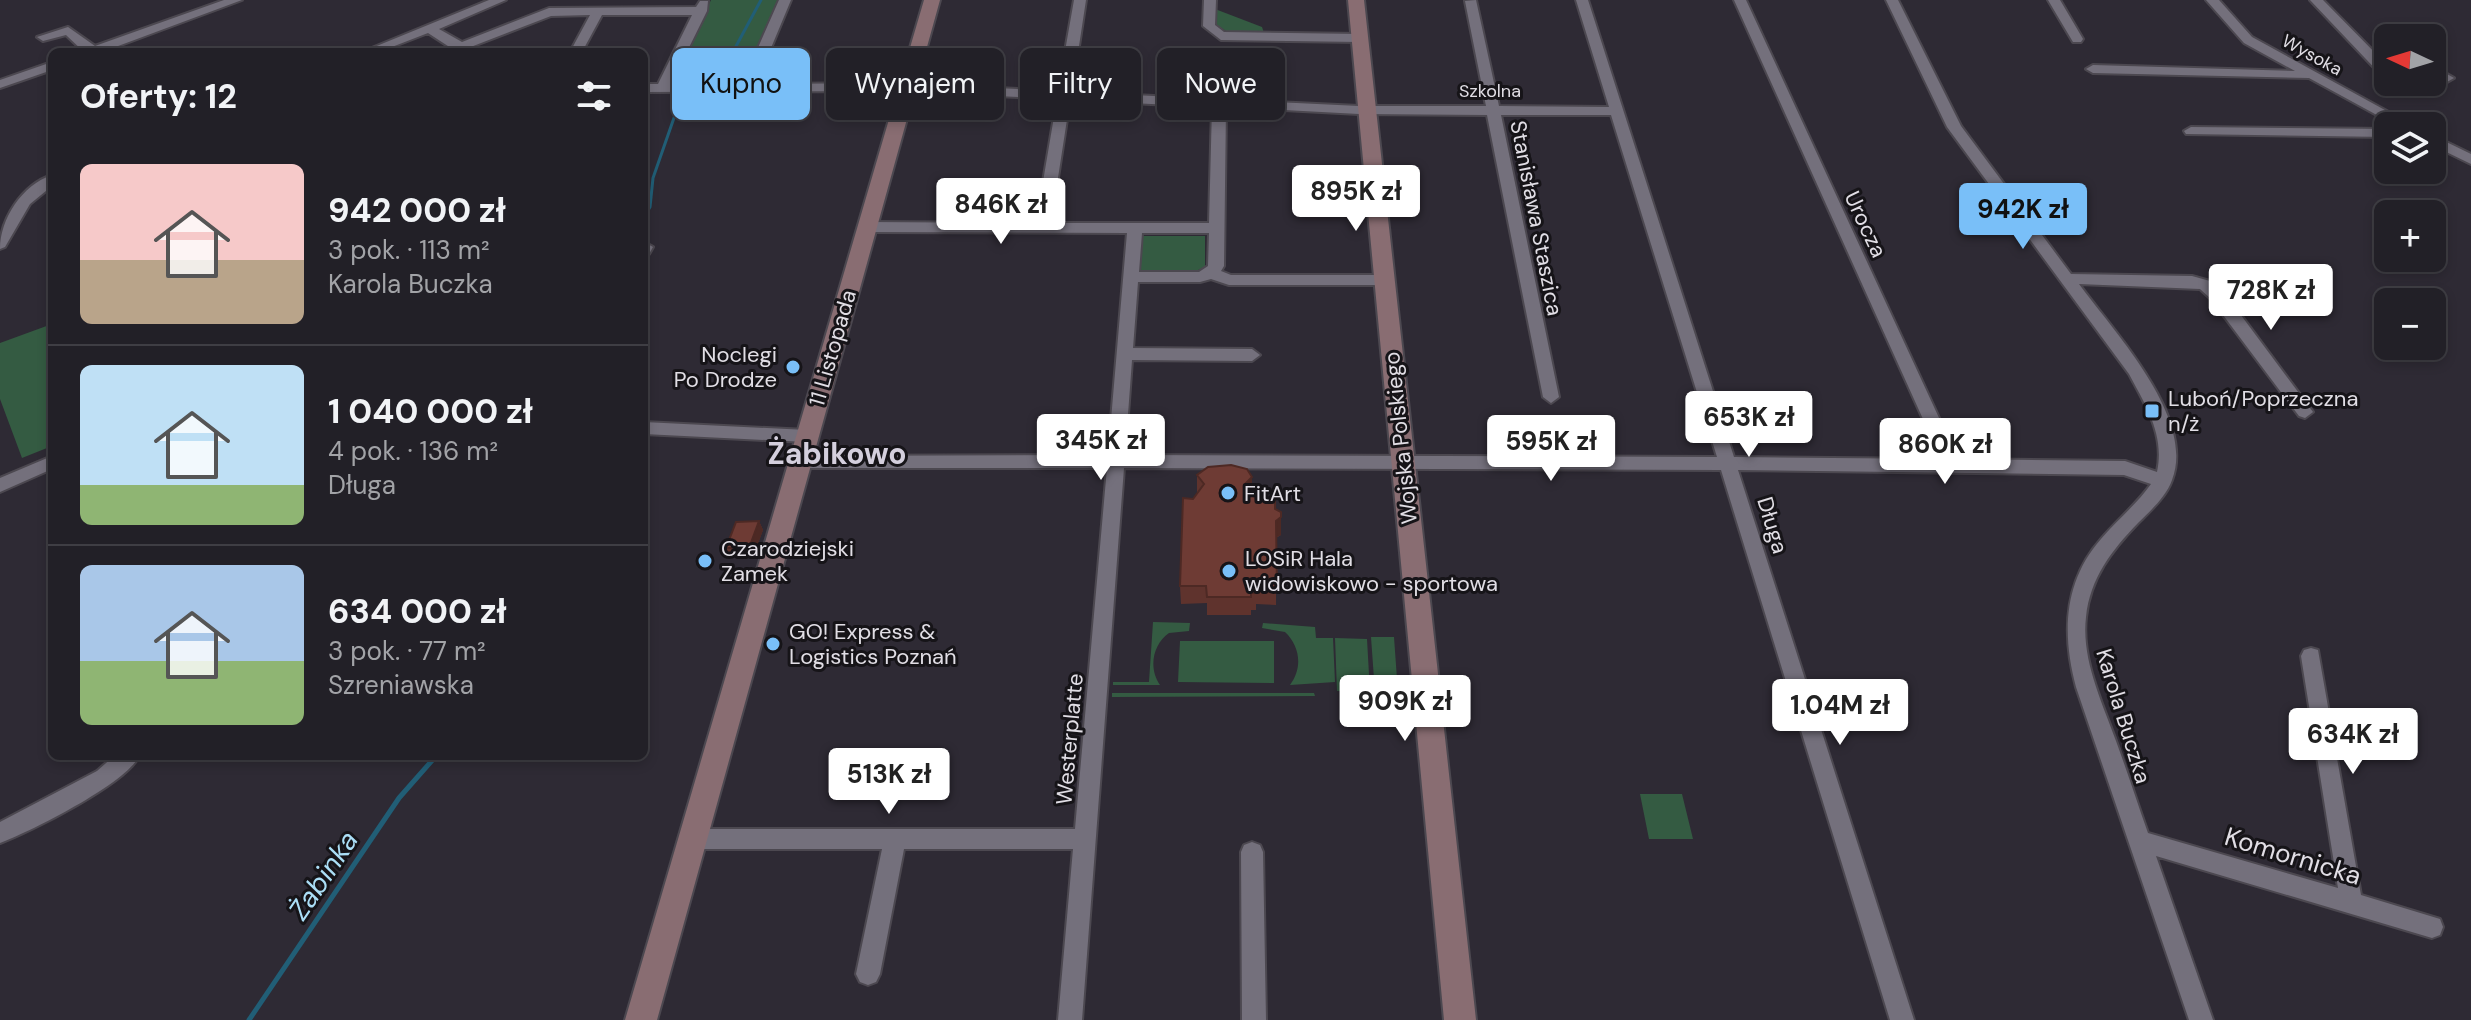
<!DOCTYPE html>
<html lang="pl">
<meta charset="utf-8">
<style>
body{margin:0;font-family:"DM Sans",sans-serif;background:#2e2d33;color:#f1f3f6;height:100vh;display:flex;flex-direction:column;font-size:30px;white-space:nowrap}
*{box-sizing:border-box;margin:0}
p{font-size:26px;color:#a2a3a7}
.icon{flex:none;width:44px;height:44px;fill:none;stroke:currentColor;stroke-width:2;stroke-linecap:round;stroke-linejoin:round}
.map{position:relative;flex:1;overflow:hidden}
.panel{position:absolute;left:48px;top:48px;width:600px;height:712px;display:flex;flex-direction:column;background:#222027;border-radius:12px;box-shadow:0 4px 12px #0003,0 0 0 2px #3f3e44}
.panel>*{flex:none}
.hud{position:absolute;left:672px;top:48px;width:760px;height:72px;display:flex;gap:16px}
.needle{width:52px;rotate:274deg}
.fabs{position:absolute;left:2374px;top:24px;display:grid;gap:16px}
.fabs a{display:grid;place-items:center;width:72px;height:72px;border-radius:12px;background:#222027;box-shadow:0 4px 12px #0003,0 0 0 2px #3f3e44;font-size:40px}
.price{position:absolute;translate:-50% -68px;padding:0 18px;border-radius:8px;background:#fff;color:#222;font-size:26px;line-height:52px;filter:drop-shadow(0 2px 4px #0008)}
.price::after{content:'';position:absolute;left:50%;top:48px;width:24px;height:18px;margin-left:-12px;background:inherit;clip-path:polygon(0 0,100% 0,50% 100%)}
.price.selected{background:#79bff8;color:#111}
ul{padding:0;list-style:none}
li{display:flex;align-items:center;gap:24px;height:200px;padding:0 32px}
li+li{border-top:2px solid #3f3e44}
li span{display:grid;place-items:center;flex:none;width:224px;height:160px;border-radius:12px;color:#555}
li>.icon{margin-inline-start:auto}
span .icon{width:96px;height:96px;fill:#fffc;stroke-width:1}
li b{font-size:34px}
h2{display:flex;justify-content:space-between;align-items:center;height:96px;padding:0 32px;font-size:34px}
.chip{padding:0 28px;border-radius:12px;background:#222027;box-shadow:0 4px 12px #0003,0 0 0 2px #3f3e44;font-size:28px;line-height:72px}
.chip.selected{background:#79bff8;color:#111}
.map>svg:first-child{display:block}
.green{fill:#345b42}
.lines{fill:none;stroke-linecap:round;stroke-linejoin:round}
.stream-far1{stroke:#215e76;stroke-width:3}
.stream{stroke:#215e76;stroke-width:5}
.street-casing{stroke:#4c4850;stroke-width:4}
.secondary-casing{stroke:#4c4850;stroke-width:4}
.street{fill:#74707c;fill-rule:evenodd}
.secondary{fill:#896d72;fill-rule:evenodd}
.wall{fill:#5f332d}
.shaded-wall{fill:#4d2924}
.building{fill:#6e3b34;stroke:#4d2924;stroke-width:2}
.poi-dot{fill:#79bff8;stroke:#161418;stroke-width:3}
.labels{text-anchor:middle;stroke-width:6;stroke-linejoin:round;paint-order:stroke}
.far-street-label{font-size:18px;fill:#e1dee5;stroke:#161418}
.street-label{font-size:22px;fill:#e1dee5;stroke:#161418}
.poi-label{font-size:22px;fill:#e1dee5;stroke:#161418;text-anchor:start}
.near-street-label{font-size:26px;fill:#e1dee5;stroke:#161418}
.near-water-label{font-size:28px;font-style:italic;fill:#abdef6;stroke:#161418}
.district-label{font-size:30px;font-weight:bold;fill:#d4cfdd;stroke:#161418}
</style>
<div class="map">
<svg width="2471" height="1020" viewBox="0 0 2471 1020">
<rect width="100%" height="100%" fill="#2e2a34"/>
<!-- green -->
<path class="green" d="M711,0H781L744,81L738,83H676L672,80Z
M1215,9L1262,27L1264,33L1226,31L1215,24Z
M1142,236H1205V267L1196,271H1142L1139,269Z
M52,324V446L22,458L0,399V343Z
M1153,622L1190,623L1189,631L1169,633C1153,644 1148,668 1160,685H1113V682H1149Z
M1263,623L1315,627L1316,638H1333L1335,682L1290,685C1303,668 1300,646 1285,632L1262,628Z
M1371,637H1394L1397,679H1374Z
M1335,638L1367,639L1370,692L1337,691Z
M1180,641H1274V683L1178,682Z
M1112,693H1314L1315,696L1112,697Z
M1640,794H1682L1693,839H1649Z"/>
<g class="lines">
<!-- stream-far1 -->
<path class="stream-far1" d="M710,82L728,61L761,0
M644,217L650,207L653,178L675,115L699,93"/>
<!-- stream -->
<path class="stream" d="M249,1020L399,798L436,756"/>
<!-- street casing -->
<g class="street-casing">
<path id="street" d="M224,0H242L102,52H84L66,35L43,41L37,37L68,27L95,46Z
M489,0H506L439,29L462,42L549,8L696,7L700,1H708L707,11L671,84H742L779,0H791L756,84L891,83L1058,91L1074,0H1086L1072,92L1359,106H1486L1465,1L1476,0L1499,106L1609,107L1576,0H1588L1734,457L1941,459L1734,0H1746L1958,459L2125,461L2157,472C2165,435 2146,406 2129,374L1947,127L1886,0H1898L1961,126L2071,274L2192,276L2210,281L2223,291L2313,412L2305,418L2299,416L2211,299L2200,289L2079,284C2114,332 2196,418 2172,480C2166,497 2150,511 2138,523C2112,550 2090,578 2086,617C2081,659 2102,702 2116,741C2127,771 2137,802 2148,833L2338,888L2301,656L2304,650L2311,648L2318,650L2361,895L2440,919L2443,927L2440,935L2432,938L2156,856L2213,1020H2189L2076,687C2062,635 2063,582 2101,539C2117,520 2137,504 2151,484L2124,475L1738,470L1914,1020H1890L1721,470L1124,468L1082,1020H1058L1073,849H904L880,974L876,982L868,985L860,982L856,974L882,849H693L685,846L682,839L685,832L693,829H1075L1107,468H799L790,462L799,456L1108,455L1127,233L867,232L860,227L867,222L1036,223L1057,99L891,91L644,92V84H658L692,15H602L582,52H570L590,15L551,16L463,50L451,48L428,33L379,52H362ZM1070,100L1212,107L1209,223H1051ZM1226,107L1359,114L1487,115L1543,397L1551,403L1559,397L1501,115H1611L1717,457L1125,455L1132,360L1252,361L1260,355L1252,349L1133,348L1138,282H1200L1211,279L1229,285H1383L1391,280L1383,275H1231L1221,271L1224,266ZM1142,233H1209L1208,266L1199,272H1139Z
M1204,0H1216L1215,25L1224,32L1360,34L1366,38L1360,42L1221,40L1203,26Z
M2048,0H2060L2083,39L2081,42H2073Z
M2206,0H2219L2252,37L2414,126H2397L2309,78L2093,73L2086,69L2093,65L2295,71L2244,43Z
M2310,0H2323L2388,66V78L2383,77Z
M52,62V70L0,88V80Z
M2432,74H2447L2454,78L2447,82H2432Z
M2191,127L2388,129V137L2186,134L2184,131Z
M2432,135L2471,154V164L2432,145Z
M52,175V186L30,204L5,247L0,249C0,219 22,185 52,175Z
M644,242L653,247L649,254L644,256Z
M644,422L807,430L816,436L807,442L644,434Z
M52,456V469L0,492V478Z
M114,756H139C127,783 30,832 0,843V822L97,771Z
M1252,842L1260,845L1263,852L1266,1020H1242L1241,852L1244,845Z"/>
</g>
<!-- secondary casing -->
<g class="secondary-casing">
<path id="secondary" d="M924,0H940L657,1020H625Z
M1348,0H1364L1476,1020H1444Z"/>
</g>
<!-- street -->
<use href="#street" class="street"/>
<!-- secondary -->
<use href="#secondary" class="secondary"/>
</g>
<!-- wall -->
<path class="wall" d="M1197,475L1252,493L1256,499L1275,509L1281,535L1276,538V605L1256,604V610H1251V615H1207V603L1181,604L1180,586L1197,493Z
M759,521L763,530L753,557H730L726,548Z"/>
<!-- shaded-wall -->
<path class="shaded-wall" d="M1252,477V495L1245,484Z
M1281,517V535L1275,538L1276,521Z
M759,521L763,530L753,557L749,548Z"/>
<!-- building -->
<path class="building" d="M1231,465L1247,469L1252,477L1245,484L1256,499H1275V509L1281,512V517L1276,521L1277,587L1256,586V593H1251V597H1207L1206,586H1180L1183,498L1193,499L1204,484L1197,475L1208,467Z
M759,521L749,548H726L736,522Z"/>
<!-- markers -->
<g class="poi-dot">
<circle cx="793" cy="367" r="8"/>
<rect x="2144" y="403" width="16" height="16" rx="4"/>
<circle cx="1228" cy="493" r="8"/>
<circle cx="705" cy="561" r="8"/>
<circle cx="1229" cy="571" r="8"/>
<circle cx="773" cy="644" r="8"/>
</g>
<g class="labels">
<!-- far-street labels -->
<g class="far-street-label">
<text transform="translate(2312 55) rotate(29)" y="6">Wysoka</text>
<text x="1490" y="97">Szkolna</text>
</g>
<!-- street labels -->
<g class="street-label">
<text transform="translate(1537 218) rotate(79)" y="8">Stanisława Staszica</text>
<text transform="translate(1866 224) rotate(65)" y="8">Urocza</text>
<text transform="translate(832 348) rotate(-74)" y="8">11 Listopada</text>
<text transform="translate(1400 438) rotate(-96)" y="8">Wojska Polskiego</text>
<text transform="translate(1773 525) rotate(73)" y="8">Długa</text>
<text transform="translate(2124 716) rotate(73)" y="8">Karola Buczka</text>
<text transform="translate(1069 739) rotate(-85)" y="8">Westerplatte</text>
</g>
<!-- poi labels -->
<g class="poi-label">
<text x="777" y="362" text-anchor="end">Noclegi<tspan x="777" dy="25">Po Drodze</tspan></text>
<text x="2168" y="406">Luboń/Poprzeczna<tspan x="2168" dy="25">n/ż</tspan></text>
<text x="1244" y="501">FitArt</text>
<text x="721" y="556">Czarodziejski<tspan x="721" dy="25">Zamek</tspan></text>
<text x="1245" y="566">LOSiR Hala<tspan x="1245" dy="25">widowiskowo - sportowa</tspan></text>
<text x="789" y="639">GO! Express &amp;<tspan x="789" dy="25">Logistics Poznań</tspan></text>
</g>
<!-- near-street labels -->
<g class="near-street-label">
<text transform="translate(2293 856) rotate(17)" y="9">Komornicka</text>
</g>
<!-- near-water labels -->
<g class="near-water-label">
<text transform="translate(323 875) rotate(-56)" y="10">Żabinka</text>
</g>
<!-- district labels -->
<g class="district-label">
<text x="837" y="464">Żabikowo</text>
</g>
</g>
</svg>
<div class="fabs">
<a><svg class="needle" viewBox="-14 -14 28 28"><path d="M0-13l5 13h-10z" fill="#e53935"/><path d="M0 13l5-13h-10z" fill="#a2a3a7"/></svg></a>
<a><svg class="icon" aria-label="layers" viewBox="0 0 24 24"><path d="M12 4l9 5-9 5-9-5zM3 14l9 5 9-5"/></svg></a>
<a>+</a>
<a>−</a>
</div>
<b class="price" style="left:1356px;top:233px">895K zł</b>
<b class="price" style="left:1001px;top:246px">846K zł</b>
<b class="price selected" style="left:2023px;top:251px">942K zł</b>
<b class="price" style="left:2271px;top:332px">728K zł</b>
<b class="price" style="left:1749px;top:459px">653K zł</b>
<b class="price" style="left:1101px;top:482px">345K zł</b>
<b class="price" style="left:1551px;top:483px">595K zł</b>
<b class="price" style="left:1945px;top:486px">860K zł</b>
<b class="price" style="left:1405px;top:743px">909K zł</b>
<b class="price" style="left:1840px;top:747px">1.04M zł</b>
<b class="price" style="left:2353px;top:776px">634K zł</b>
<b class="price" style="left:889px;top:816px">513K zł</b>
<div class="hud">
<a class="chip selected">Kupno</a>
<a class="chip">Wynajem</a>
<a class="chip">Filtry</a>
<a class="chip">Nowe</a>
</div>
<section class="panel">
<h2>Oferty: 12<svg class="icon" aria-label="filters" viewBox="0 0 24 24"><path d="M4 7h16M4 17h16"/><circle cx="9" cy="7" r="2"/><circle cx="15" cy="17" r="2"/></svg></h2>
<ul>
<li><span style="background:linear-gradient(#f6c9c9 60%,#b9a48a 0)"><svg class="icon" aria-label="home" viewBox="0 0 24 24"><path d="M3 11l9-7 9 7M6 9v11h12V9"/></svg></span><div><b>942 000 zł</b><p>3 pok. · 113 m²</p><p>Karola Buczka</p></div></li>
<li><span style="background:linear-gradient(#bfe0f5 75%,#8fb573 0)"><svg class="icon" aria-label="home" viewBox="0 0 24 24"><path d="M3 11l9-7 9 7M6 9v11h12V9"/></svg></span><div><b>1 040 000 zł</b><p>4 pok. · 136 m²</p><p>Długa</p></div></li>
<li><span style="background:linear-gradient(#a9c7e8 60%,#8fb573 0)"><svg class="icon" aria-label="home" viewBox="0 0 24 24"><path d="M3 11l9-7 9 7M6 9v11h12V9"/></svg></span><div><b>634 000 zł</b><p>3 pok. · 77 m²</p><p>Szreniawska</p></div></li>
</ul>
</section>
</div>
